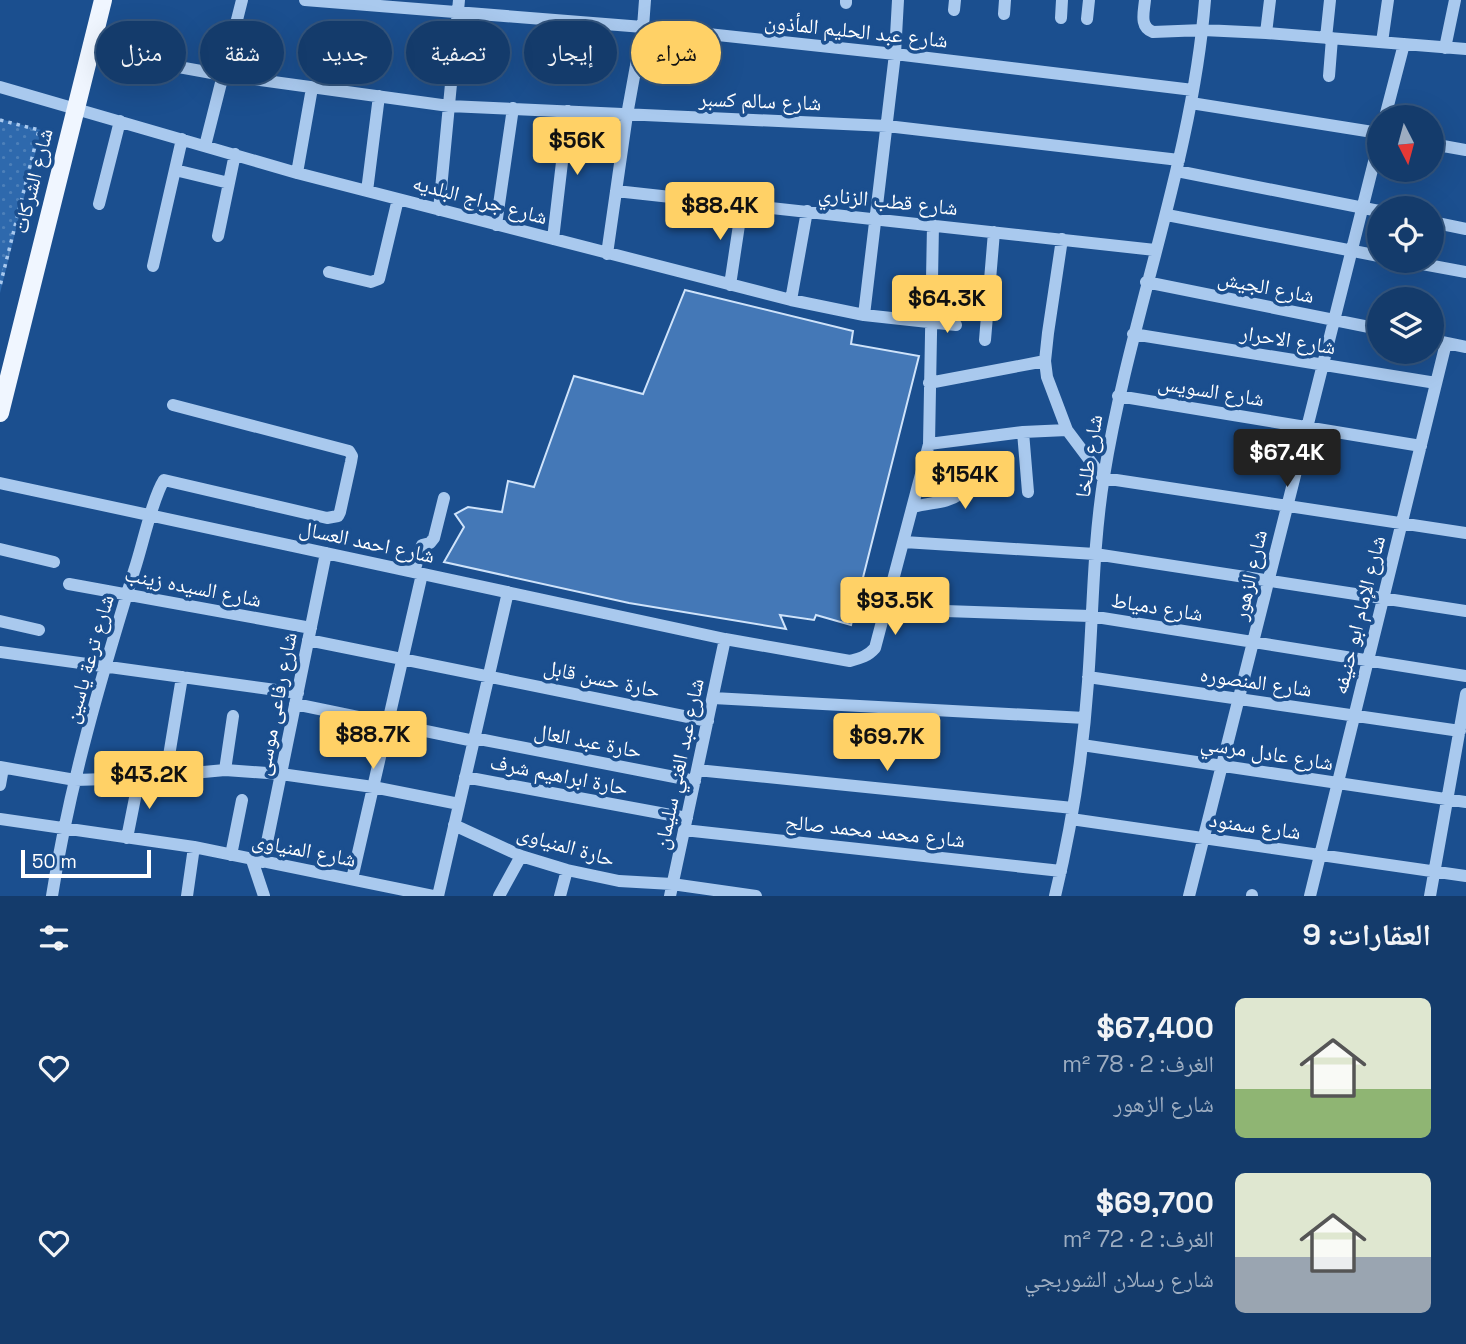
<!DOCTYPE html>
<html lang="ar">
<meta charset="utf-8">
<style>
body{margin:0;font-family:"Space Grotesk","Noto Naskh Arabic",sans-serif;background:#214673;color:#f1f3f6;direction:rtl;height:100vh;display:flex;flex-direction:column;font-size:26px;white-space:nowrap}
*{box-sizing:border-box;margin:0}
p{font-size:23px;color:#9dadc1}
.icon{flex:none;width:38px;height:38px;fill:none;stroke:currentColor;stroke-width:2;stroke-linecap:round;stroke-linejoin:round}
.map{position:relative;height:896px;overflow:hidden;direction:ltr}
.details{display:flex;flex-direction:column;background:#143b6b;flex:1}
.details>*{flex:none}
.banner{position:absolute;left:21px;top:21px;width:700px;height:63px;direction:rtl;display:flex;gap:14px}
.needle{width:46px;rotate:174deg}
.controls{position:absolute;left:1367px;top:105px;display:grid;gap:14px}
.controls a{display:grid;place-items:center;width:77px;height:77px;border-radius:50%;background:#143b6b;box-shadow:0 7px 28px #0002,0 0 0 2px #33557e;font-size:35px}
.scale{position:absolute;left:21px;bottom:18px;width:130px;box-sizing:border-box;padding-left:7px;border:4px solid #fff;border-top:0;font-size:19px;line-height:24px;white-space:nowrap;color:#fff;-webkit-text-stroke:5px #1b4f8f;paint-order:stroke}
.price{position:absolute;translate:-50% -60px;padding:0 16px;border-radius:7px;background:#ffd166;color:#111;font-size:23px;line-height:46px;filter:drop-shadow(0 2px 4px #0008)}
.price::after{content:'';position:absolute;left:50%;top:42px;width:21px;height:16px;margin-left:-10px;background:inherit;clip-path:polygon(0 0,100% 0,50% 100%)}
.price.active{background:#222;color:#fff}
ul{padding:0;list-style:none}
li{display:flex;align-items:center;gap:21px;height:175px;padding:0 35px}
li span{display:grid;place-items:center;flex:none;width:196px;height:140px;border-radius:10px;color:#555}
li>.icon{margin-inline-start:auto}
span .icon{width:84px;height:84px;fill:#fffc;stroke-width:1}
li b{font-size:30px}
h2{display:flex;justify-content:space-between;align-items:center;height:84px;padding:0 35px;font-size:30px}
.pill{padding:0 24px;border-radius:32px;background:#143b6b;box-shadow:0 7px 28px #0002,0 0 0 2px #33557e;font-size:24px;line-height:63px}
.pill.active{background:#ffd166;color:#111}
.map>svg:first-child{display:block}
.park{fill:url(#park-tufts)}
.garden{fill:url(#garden-dots)}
.building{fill:#4478b7;stroke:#cfe3fa;stroke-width:2}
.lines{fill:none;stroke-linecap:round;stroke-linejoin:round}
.path{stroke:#a9c9ee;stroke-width:3.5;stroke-dasharray:3.5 5;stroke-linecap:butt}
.minor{stroke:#a9c9ee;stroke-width:12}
.major{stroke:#f0f6ff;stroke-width:18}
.labels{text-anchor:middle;stroke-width:7;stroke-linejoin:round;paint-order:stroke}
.street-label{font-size:21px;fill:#fff;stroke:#1b4f8f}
</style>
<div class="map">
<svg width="1466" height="896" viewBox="0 0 1466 896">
<defs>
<pattern id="park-tufts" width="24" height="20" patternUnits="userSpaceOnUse" patternTransform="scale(1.75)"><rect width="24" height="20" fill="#2e69ad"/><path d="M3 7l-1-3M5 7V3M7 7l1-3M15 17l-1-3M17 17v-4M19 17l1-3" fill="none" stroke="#4d80b9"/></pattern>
<pattern id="garden-dots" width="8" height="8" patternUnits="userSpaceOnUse" patternTransform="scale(1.75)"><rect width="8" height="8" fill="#2e69ad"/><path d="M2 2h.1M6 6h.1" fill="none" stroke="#4d80b9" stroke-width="1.8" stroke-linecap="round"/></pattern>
</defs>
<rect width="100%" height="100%" fill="#1b4f8f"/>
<!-- park -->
<path class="park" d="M0,119L41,130L0,293Z"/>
<!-- garden -->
<path class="garden" d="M0,122L38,131L0,282Z"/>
<!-- building -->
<path class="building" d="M685,290L853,331L851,344L919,356L851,625L816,615L814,620L780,615L786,629L629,603L444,562L464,527L455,514L468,507L502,512L508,481L534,487L574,376L643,394Z"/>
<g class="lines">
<!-- path -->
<path class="path" d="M0,120L39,130L0,286"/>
<!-- minor -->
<path class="minor" d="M305,0L643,27L895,54L1193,90
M1145,0C1144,12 1139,27 1153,32L1203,30L1266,33L1466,49
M846,3V0
M954,10L955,0
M1004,14L1005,0
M1061,18L1062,0
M1087,19L1089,0
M1266,33L1270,0
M1326,38L1330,0
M1382,42L1388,0
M1445,48L1455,0
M90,51L223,75L449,106L887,126L1179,160
M1329,76L1332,38
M0,87L297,173L791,300L864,315L956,325
M1191,103L1379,133
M1385,117L1404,44
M1432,144L1466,150
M205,146L242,0
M175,170L229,183
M1177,171L1379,211
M297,173L312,88
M367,191L379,96
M616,191L1155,250
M99,204L120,121
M439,210L459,0
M1167,215L1379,256
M1432,222L1466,229
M496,225L513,108
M218,236L235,154
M553,239L568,111
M1062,239L1048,333L1045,361L1047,377L1067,430L1103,478L1466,533
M607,254L627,115L643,27L645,0
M1406,261L1466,272
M153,266L182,139
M329,272L371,282L379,279L398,199
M1146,282L1379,329
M730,285L742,205
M791,300L807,211
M864,315L895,54L898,0
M1133,334L1436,383
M985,340L994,232
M1432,340L1466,347
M929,383L1045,361
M1118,396L1421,446
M1023,432L1028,492
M929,444L1023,432L1067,430
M0,483L725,639L850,661C861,658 868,656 875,648L929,444L933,225
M913,507C946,499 966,505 971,467
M904,542L1095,554L1466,611
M0,549L54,562
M414,572L422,545L430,543L434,538L444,498
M69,584L311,628
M887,609L1090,616L1466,676
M0,621L39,630
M308,640L708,721
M0,652L298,693
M1088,677L1460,731
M713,698L1085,718
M295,704L474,741
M474,738L695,781
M1082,745L1466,802
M0,767L75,780L139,778L225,770L281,774L373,787L459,804
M225,770L233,716
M697,770L1073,808
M166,774L182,677
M465,777L687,818
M0,785L3,768
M0,819L194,847L433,896
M1071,819L1466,876
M454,825L521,856L567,870L619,881L672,884L756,896
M684,830L1061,871
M127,838L139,778
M231,855L242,800
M252,860L264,896
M263,862L326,553
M352,879L422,574
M52,896C69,786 101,678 134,571C142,548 152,499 164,480L327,518L338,516L340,512L351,462L352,456L349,451L173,405
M187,896L194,847
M438,896L508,592
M499,896L521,856
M560,896L567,870
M670,896L725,639
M1055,896C1072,826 1083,754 1088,682C1093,613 1093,544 1104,476C1130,315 1192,163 1205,0
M1189,896L1379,142
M1252,896V895
M1310,896L1446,343
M1430,896L1466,694"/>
<!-- major -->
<path class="major" d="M0,413L103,0"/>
</g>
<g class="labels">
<!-- street labels -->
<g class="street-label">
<text transform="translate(856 31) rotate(6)" y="7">شارع عبد الحليم المأذون</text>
<text transform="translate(760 101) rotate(2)" y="7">شارع سالم كسبر</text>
<text transform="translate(33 181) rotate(-76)" y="7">شارع الشركات</text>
<text transform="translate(480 200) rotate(15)" y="7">شارع جراج البلديه</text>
<text transform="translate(888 201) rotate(6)" y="7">شارع قطب الزناري</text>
<text transform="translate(1266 287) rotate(11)" y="7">شارع الجيش</text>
<text transform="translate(1288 340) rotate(9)" y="7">شارع الاحرار</text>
<text transform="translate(1211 391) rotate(9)" y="7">شارع السويس</text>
<text transform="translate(1089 456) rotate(-81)" y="7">شارع طلخا</text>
<text transform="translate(367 542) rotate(12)" y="7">شارع احمد العسال</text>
<text transform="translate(1250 575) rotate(-77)" y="7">شارع الزهور</text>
<text transform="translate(193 587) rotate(11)" y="7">شارع السيده زينب</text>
<text transform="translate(1157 607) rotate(9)" y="7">شارع دمياط</text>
<text transform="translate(1359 615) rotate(-76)" y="7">شارع الإمام ابو حنيفه</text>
<text transform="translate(89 659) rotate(-74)" y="7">شارع ترعة ياسين</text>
<text transform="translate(602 679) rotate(12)" y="7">حارة حسن قابل</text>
<text transform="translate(1256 682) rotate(8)" y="7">شارع المنصوره</text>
<text transform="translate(276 704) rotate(-79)" y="7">شارع رفاعى موسى</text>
<text transform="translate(588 741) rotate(11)" y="7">حارة عبد العال</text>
<text transform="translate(1267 753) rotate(9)" y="7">شارع عادل مرسي</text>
<text transform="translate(679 764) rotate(-78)" y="7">شارع عبد الغني سليمان</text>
<text transform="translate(559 775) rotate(11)" y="7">حارة ابراهيم شرف</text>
<text transform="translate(1255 826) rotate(8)" y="7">شارع سمنود</text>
<text transform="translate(875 831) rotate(6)" y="7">شارع محمد محمد صالح</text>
<text transform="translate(566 846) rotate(16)" y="7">حارة المنياوى</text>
<text transform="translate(304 850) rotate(11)" y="7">شارع المنياوى</text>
</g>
</g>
</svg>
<div class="controls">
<a><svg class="needle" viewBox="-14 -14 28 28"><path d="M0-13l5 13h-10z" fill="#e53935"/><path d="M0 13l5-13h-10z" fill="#9dadc1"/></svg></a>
<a><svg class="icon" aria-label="locate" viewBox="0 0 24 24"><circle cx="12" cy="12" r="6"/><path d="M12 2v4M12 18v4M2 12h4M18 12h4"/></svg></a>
<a><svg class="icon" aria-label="layers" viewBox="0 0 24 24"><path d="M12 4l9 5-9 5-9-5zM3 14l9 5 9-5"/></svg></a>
</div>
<div class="scale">50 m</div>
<b class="price" style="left:577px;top:177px">$56K</b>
<b class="price" style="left:720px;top:242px">$88.4K</b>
<b class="price" style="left:947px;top:335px">$64.3K</b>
<b class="price active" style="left:1287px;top:489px">$67.4K</b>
<b class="price" style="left:965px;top:511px">$154K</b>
<b class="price" style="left:895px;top:637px">$93.5K</b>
<b class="price" style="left:373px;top:771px">$88.7K</b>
<b class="price" style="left:887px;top:773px">$69.7K</b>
<b class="price" style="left:149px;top:811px">$43.2K</b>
<div class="banner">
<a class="pill active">شراء</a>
<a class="pill">إيجار</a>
<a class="pill">تصفية</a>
<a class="pill">جديد</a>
<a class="pill">شقة</a>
<a class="pill">منزل</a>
</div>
</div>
<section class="details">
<h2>العقارات: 9<svg class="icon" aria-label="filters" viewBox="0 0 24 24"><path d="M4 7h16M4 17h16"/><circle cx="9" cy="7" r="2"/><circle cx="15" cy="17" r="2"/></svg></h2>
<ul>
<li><span style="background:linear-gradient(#dfe7d0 65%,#8fb573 0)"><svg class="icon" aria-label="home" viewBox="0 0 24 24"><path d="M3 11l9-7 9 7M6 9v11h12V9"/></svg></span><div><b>$67,400</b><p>الغرف: 2 · 78 m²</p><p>شارع الزهور</p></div><svg class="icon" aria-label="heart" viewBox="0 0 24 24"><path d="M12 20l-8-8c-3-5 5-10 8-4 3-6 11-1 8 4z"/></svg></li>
<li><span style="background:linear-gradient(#dfe7d0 60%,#9aa5b1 0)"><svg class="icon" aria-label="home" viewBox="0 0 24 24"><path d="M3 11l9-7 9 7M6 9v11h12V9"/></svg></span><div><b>$69,700</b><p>الغرف: 2 · 72 m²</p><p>شارع رسلان الشوربجي</p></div><svg class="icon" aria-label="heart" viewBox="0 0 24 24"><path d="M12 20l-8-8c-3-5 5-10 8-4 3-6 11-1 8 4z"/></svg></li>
</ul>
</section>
